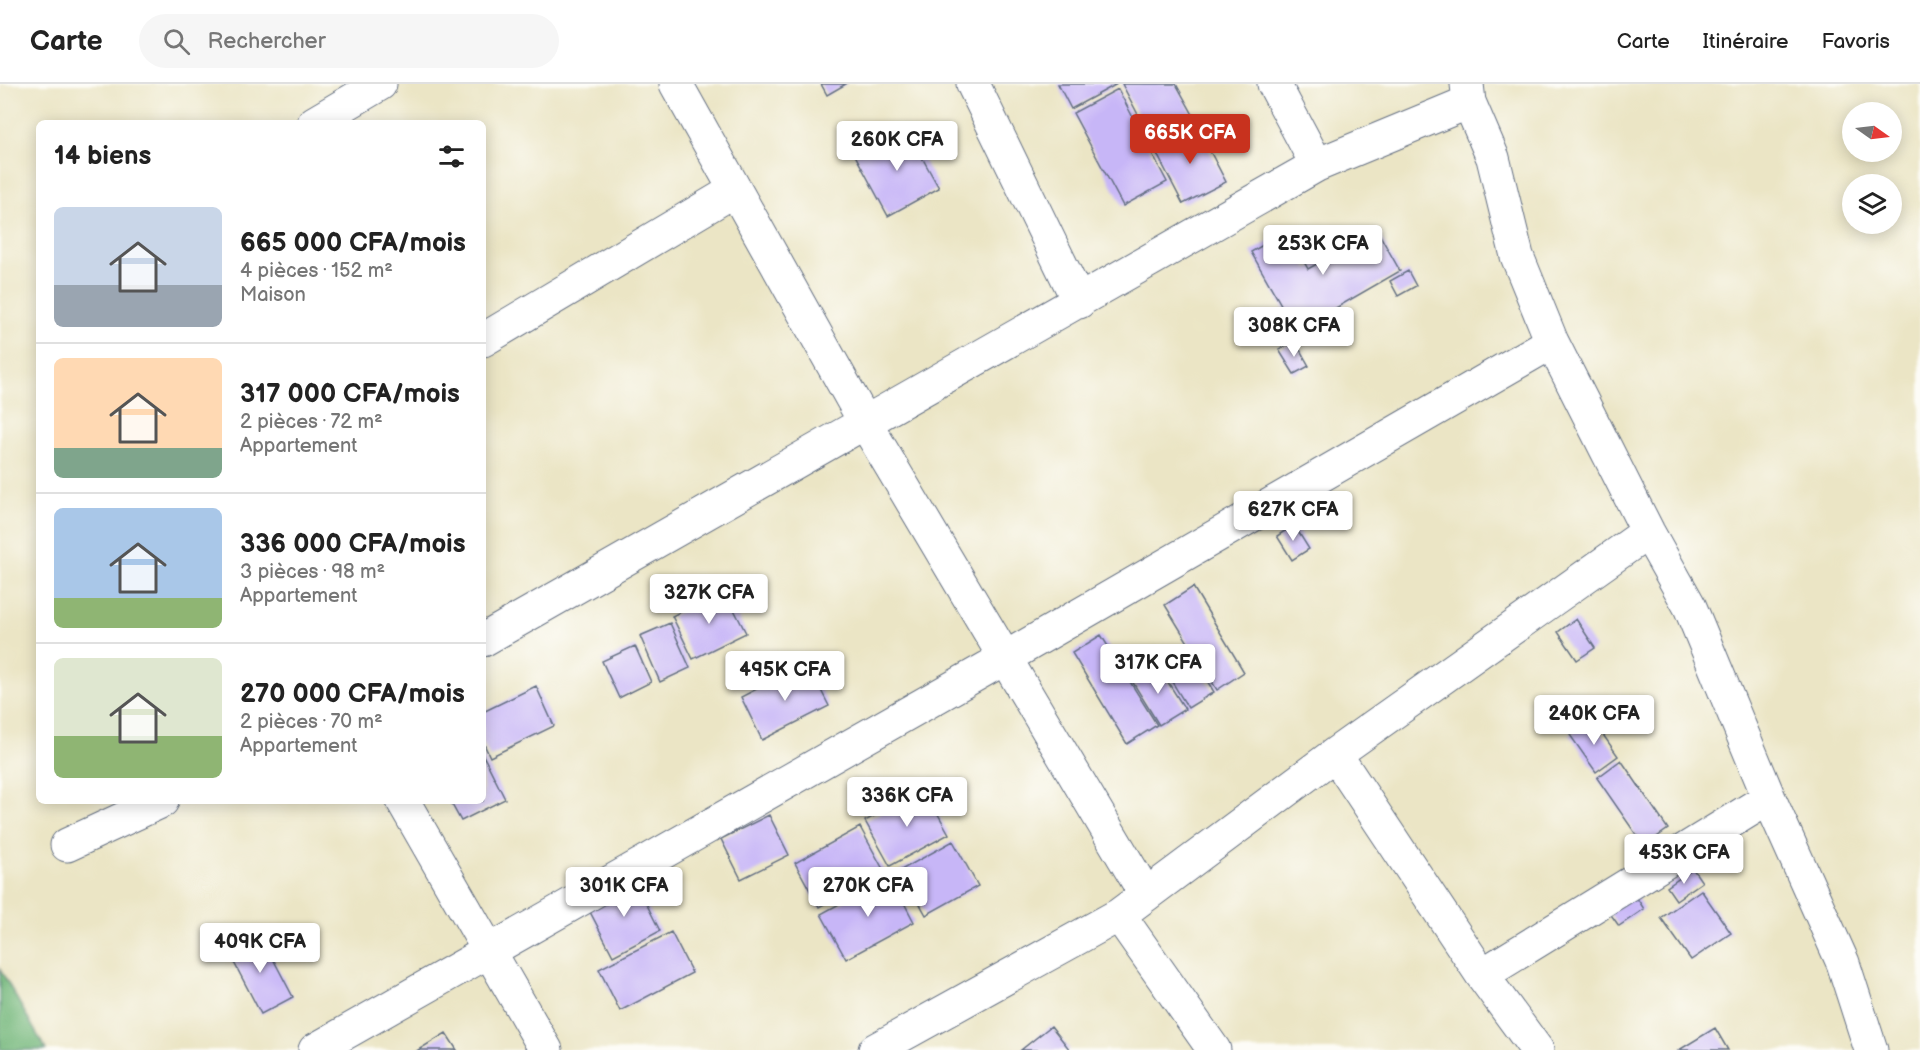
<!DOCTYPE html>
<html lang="fr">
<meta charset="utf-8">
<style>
body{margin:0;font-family:"Balsamiq Sans",sans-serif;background:#f6f6f6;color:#222;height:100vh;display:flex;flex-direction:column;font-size:22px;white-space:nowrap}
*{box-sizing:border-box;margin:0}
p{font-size:20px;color:#767676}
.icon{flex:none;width:33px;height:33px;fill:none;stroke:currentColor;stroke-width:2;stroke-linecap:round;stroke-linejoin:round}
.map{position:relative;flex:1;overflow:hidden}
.drawer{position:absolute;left:36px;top:36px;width:450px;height:684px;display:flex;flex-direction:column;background:#fff;border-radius:9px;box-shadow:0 3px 15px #0003}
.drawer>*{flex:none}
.needle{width:39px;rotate:104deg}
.buttons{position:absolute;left:1842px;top:18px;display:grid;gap:12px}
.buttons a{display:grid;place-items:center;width:60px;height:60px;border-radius:50%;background:#fff;box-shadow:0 3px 15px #0003;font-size:30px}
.price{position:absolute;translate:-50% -51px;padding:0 14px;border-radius:6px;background:#fff;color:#222;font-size:20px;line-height:39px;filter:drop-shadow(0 2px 3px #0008)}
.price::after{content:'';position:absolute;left:50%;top:36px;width:18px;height:14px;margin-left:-9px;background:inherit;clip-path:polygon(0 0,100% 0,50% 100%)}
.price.selected{background:#c8321e;color:#fff}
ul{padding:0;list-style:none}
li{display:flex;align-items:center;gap:18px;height:150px;padding:0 18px}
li+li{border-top:2px solid #e0e0e0}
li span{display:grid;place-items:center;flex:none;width:168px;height:120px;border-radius:9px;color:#555}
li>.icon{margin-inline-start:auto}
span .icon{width:72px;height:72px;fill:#fffc;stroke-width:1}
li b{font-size:26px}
h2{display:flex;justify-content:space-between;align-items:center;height:72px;padding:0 18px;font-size:26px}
header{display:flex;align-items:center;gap:36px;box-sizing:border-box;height:84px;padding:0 30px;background:#fff;border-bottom:2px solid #e0e0e0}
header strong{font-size:28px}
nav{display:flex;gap:33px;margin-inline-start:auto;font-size:21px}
.search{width:420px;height:54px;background:#f6f6f6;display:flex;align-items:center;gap:15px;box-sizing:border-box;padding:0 21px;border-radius:33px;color:#767676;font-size:22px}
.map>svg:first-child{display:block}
.forest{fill:#73b77a;stroke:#47736c;stroke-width:1.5}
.building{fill:#c7b6f7}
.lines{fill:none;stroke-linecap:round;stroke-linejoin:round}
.minor-casing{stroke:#646f82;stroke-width:35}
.minor{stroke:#fff;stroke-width:33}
</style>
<header>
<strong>Carte</strong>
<div class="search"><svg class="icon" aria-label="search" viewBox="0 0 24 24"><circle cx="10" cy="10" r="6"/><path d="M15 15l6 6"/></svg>Rechercher</div>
<nav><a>Carte</a><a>Itinéraire</a><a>Favoris</a></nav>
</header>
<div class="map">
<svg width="1920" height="966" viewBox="0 0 1920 966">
<rect width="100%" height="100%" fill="#fdfcf7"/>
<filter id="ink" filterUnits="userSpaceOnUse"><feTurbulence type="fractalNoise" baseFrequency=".0167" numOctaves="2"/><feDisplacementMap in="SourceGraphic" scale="12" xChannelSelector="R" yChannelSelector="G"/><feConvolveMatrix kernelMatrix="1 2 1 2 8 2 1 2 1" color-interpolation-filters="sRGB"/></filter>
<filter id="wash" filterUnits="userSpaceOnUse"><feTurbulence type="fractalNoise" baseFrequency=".008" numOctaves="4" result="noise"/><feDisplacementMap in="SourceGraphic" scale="24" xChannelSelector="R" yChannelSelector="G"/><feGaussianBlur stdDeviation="1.35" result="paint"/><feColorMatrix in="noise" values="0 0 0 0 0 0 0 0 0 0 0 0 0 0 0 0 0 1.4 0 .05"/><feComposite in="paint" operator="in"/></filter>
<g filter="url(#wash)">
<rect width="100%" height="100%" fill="#ebe5c5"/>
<!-- forest -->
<path class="forest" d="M0,885L46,966H0Z"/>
<g id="blocks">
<!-- building -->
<path class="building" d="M821,0H846L827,11Z
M1058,0H1117L1071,25Z
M1122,0H1176L1196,36L1153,59Z
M1118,5L1167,98L1123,122L1073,29Z
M1197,42L1226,98L1183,120L1154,64Z
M905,43L939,104L888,132L855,71Z
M1377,146L1400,187L1296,247L1251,168L1287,147L1308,185Z
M1408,187L1416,202L1398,212L1390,197Z
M1295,257L1309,282L1294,290L1279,266Z
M1294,441L1309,465L1292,476L1277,452Z
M1193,503L1244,588L1217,606L1165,521Z
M724,506L746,549L693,575L672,532Z
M1576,535L1595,564L1577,576L1558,548Z
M670,539L690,584L660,598L640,552Z
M1101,551L1157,641L1127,660L1072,569Z
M635,562L651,598L619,614L602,577Z
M1187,564L1214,608L1188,624L1161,580Z
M807,579L829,622L762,656L741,613Z
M1157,581L1185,625L1159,641L1132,597Z
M536,602L554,642L490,673L483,658V628Z
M1592,635L1618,672L1596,688L1570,651Z
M483,671L505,715L461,737L450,717H483Z
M1621,676L1668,745L1644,762L1597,694Z
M924,705L949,750L890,782L865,737Z
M769,731L789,771L741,795L721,755Z
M860,743L884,787L819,823L795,779Z
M953,757L978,802L926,831L901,786Z
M1693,785L1702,798L1676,816L1667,803Z
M890,792L914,838L846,875L821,830Z
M635,797L660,847L613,872L587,822Z
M1701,806L1731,849L1691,876L1661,834Z
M1635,811L1644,825L1619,842L1609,828Z
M671,848L692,889L620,927L599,885Z
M260,850L293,913L261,930L228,867Z
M1051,942L1070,966H1021Z
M1715,944L1728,966H1679Z
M446,949L457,966H418Z"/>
</g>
</g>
<g filter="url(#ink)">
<use href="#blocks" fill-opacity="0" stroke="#646f82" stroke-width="1.5"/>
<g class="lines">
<!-- minor casing -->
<g class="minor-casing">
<path id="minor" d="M676,0L866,340L1146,811
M973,0L1079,218
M1274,0L1317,81
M1467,0L1469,18L1493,74L1517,172L1552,258L1648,448L1690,523L1769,714L1843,879L1871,966
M314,39L380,0
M483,256L735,106
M483,556L1317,81L1469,18
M1335,670L1482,891L1537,966
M403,717L546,966
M67,761L162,717
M1119,831L1214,966
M1482,891L1769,714
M315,966L1005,574L1552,258
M875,966L1119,831L1335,670L1648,448"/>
</g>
<!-- minor -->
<use href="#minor" class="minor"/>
</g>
</g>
</svg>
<div class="buttons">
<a><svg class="needle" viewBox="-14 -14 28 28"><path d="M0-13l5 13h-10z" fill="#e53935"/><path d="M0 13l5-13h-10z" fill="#767676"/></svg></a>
<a><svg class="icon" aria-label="layers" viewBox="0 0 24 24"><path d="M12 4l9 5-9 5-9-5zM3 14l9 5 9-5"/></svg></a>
</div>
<b class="price selected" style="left:1190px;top:81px">665K CFA</b>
<b class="price" style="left:897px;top:88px">260K CFA</b>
<b class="price" style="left:1323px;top:192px">253K CFA</b>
<b class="price" style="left:1294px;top:274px">308K CFA</b>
<b class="price" style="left:1293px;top:458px">627K CFA</b>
<b class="price" style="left:709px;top:541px">327K CFA</b>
<b class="price" style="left:1158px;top:611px">317K CFA</b>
<b class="price" style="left:785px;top:618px">495K CFA</b>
<b class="price" style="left:1594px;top:662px">240K CFA</b>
<b class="price" style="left:907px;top:744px">336K CFA</b>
<b class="price" style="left:1684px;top:801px">453K CFA</b>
<b class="price" style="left:624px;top:834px">301K CFA</b>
<b class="price" style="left:868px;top:834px">270K CFA</b>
<b class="price" style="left:260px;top:890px">409K CFA</b>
<section class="drawer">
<h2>14 biens<svg class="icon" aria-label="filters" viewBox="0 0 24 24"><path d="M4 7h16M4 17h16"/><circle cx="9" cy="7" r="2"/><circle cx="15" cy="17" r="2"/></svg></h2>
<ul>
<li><span style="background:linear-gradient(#c9d6e8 65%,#9aa5b1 0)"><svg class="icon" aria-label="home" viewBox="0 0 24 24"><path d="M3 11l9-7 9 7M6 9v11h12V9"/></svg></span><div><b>665 000 CFA/mois</b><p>4 pièces · 152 m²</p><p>Maison</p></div></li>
<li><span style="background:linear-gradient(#ffd9b3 75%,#7fa58c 0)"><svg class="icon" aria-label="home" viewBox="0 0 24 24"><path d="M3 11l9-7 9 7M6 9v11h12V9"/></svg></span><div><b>317 000 CFA/mois</b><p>2 pièces · 72 m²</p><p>Appartement</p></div></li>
<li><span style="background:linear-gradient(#a9c7e8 75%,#8fb573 0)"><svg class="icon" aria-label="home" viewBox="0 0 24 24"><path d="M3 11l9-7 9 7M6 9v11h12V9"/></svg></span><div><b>336 000 CFA/mois</b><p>3 pièces · 98 m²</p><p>Appartement</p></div></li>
<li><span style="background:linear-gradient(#dfe7d0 65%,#8fb573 0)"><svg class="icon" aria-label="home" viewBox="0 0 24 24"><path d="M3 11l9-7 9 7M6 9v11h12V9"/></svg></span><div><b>270 000 CFA/mois</b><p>2 pièces · 70 m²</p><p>Appartement</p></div></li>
</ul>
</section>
</div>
